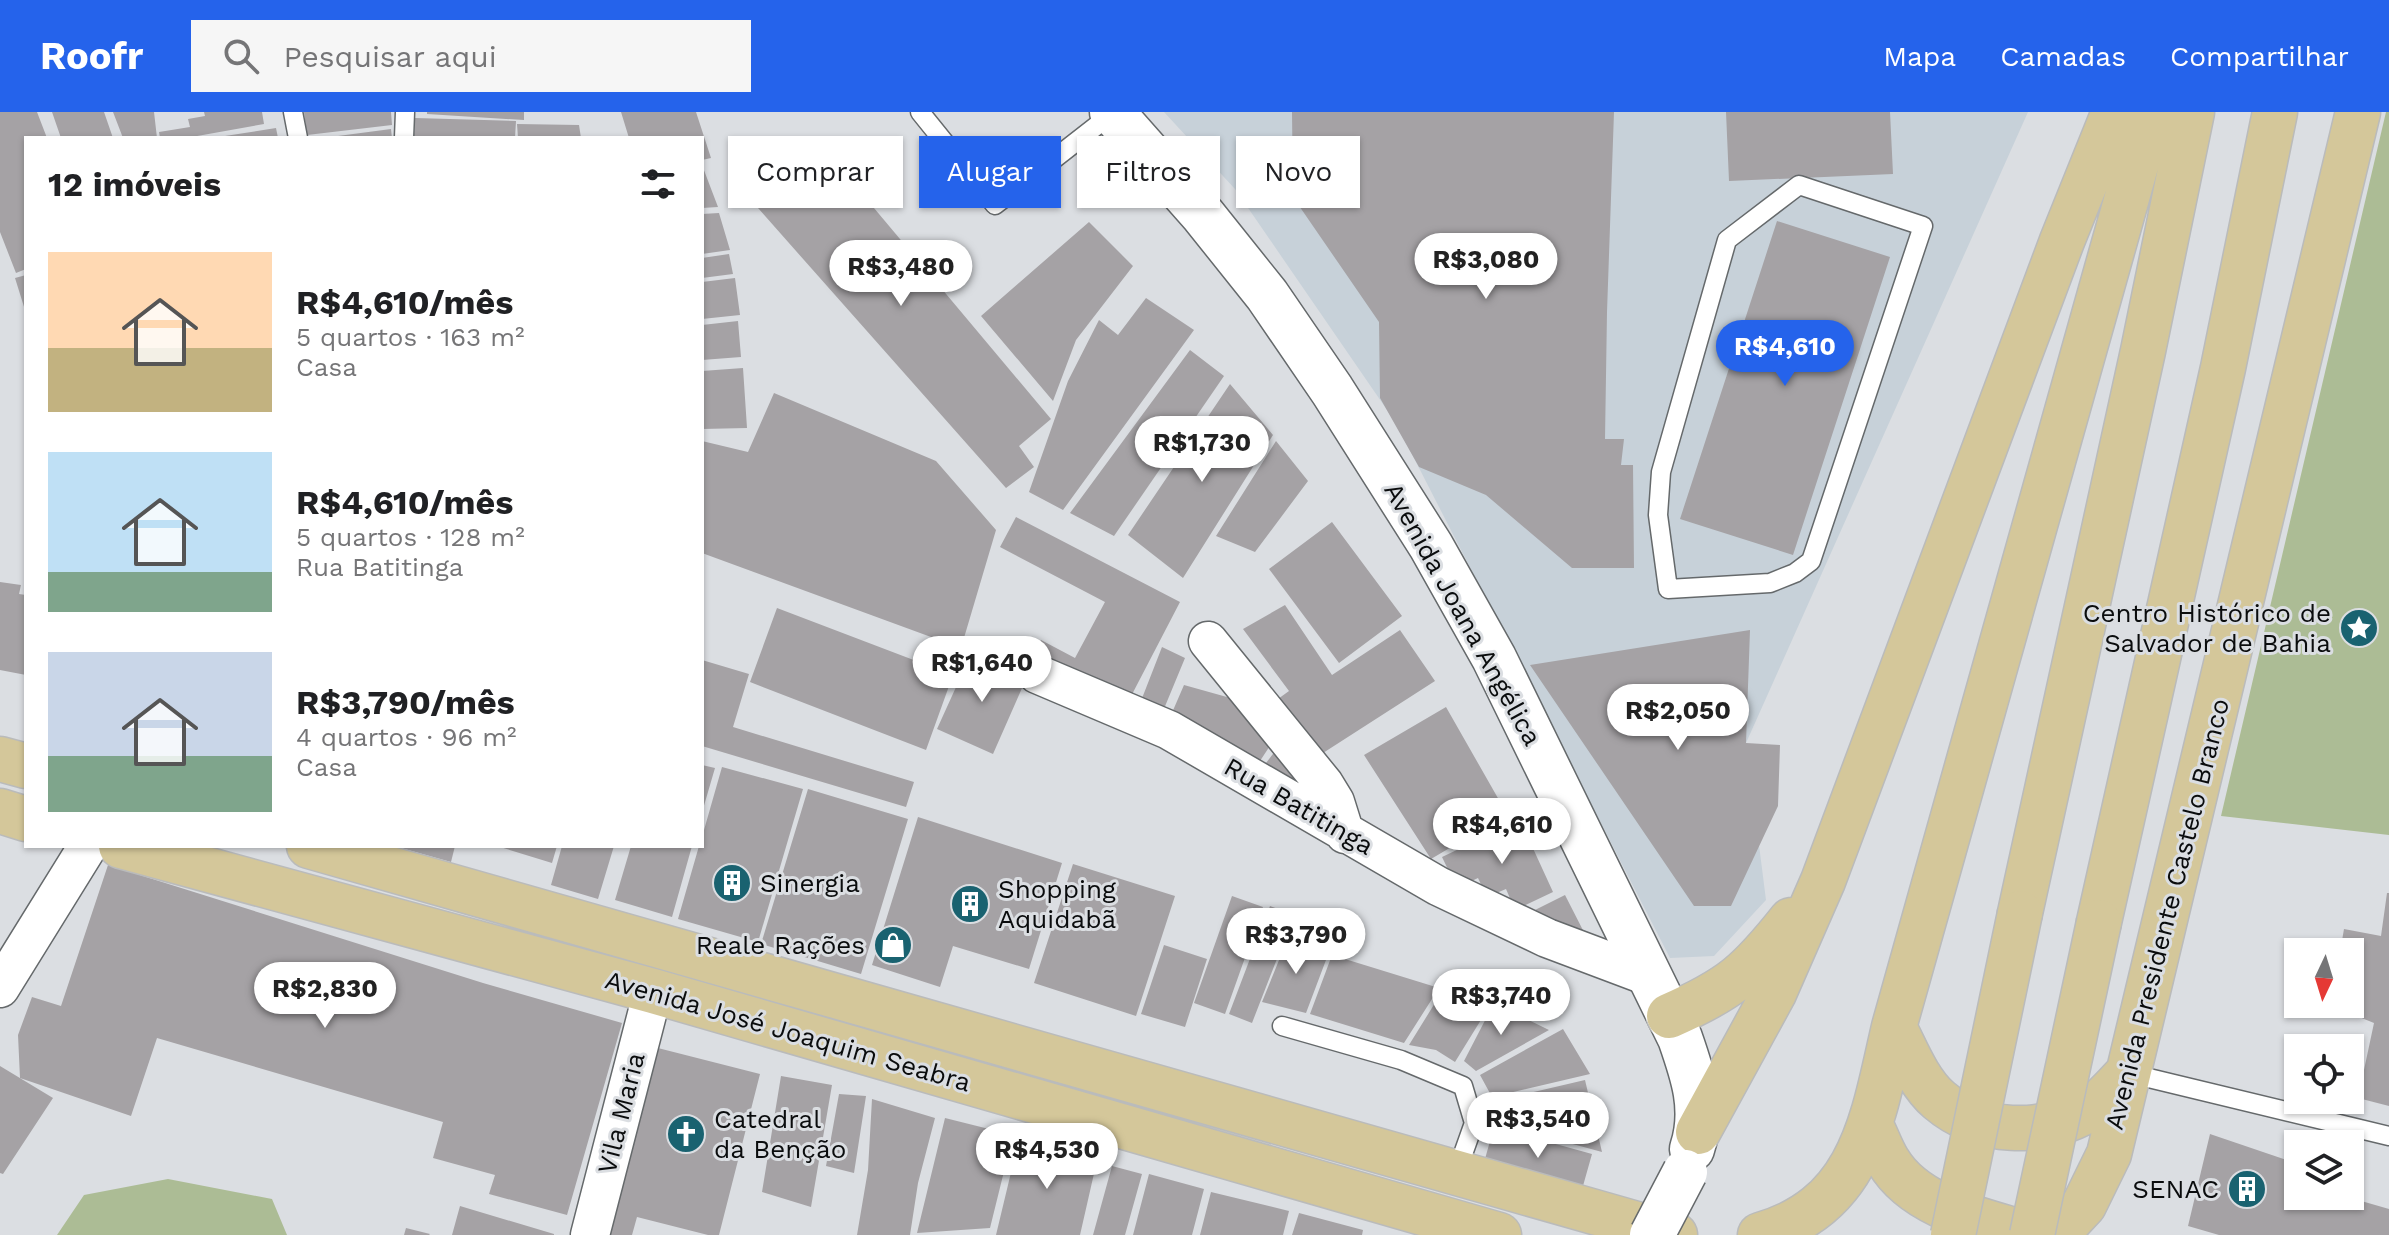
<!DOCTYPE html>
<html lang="pt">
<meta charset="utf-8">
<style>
body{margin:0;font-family:"Work Sans",sans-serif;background:#f6f6f6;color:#202124;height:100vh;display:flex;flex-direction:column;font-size:30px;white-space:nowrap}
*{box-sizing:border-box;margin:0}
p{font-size:26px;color:#757577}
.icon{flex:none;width:44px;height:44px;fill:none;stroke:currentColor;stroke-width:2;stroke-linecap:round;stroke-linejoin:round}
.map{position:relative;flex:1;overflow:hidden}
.sheet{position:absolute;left:24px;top:24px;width:680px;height:712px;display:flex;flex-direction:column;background:#fff;border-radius:0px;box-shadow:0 2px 6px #0004}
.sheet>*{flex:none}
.hud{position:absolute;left:728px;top:24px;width:760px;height:72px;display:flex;gap:16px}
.needle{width:52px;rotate:184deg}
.controls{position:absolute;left:2284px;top:826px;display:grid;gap:16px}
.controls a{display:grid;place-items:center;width:80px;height:80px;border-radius:0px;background:#fff;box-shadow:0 2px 6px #0004;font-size:40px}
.price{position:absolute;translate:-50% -68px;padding:0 18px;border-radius:28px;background:#fff;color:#222;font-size:26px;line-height:52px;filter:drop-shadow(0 2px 4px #0008)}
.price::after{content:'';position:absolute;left:50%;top:48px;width:24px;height:18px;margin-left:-12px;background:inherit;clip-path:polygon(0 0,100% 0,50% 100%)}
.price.current{background:#2563eb;color:#fff}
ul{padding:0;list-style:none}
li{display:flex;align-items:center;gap:24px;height:200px;padding:0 24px}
li span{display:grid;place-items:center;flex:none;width:224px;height:160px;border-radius:0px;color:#555}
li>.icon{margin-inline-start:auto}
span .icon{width:96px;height:96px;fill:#fffc;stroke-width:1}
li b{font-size:34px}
h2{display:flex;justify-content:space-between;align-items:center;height:96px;padding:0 24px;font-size:34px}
.chip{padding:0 28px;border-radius:0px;background:#fff;box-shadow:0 2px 6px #0004;font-size:28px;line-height:72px}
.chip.current{background:#2563eb;color:#fff}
header{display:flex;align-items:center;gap:48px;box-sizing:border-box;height:112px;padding:0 40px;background:#2563eb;color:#fff}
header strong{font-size:38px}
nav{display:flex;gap:44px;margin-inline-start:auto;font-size:28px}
.search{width:560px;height:72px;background:#f6f6f6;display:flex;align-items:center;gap:20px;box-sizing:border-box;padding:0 28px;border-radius:0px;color:#757577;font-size:30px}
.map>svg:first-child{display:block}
.built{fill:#c7d1d9}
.green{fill:#acbc95}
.building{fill:#a5a2a5}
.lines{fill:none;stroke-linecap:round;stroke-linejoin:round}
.lane-casing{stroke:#65696b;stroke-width:21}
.street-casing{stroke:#65696b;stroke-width:41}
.secondary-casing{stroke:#65696b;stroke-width:47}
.primary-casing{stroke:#babbbb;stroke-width:47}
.lane{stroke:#fff;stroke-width:18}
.street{stroke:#fff;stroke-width:38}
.secondary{stroke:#fff;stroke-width:44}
.primary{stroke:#d4c79a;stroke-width:44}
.secondary-bridge-casing{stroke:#65696b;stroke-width:47;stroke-linecap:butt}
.primary-bridge-casing{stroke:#babbbb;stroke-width:47;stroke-linecap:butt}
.secondary-bridge{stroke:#fff;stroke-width:44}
.primary-bridge{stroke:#d4c79a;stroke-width:44}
.labels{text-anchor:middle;stroke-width:6;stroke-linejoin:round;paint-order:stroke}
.poi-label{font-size:26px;fill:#0a0c0d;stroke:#dbdee2;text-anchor:end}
.street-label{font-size:26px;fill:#0a0c0d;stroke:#dbdee2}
</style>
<header>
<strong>Roofr</strong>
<div class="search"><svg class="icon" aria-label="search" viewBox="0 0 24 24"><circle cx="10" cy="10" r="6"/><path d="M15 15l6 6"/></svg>Pesquisar aqui</div>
<nav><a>Mapa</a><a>Camadas</a><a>Compartilhar</a></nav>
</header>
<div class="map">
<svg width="2389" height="1123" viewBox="0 0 2389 1123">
<rect width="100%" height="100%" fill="#dbdee2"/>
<!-- built -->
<path class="built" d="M1164,0H2028L1746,631L1766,788L1714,844L1670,846L1396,311L1235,77Z"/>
<!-- green -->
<path class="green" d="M2386,0H2389V723L2221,704Z
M168,1067L272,1087L287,1123H57L84,1083Z"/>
<!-- building -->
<path class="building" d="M0,0H37L47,26H26V157L16,161L0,120Z
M52,0H104L113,26H61Z
M113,0H154L157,26H123Z
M204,0H262L264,12L186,26H160L159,20L190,15L188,7L205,4Z
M304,0H391L392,13L307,23Z
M427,0H524V8L427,2Z
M621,0H696L711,46L702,48V26H629Z
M1292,0H1614L1607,200L1605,327H1624L1621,353H1633L1634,456H1572L1486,383L1419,355L1380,286L1379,210L1293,85Z
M1726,0H1890L1893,62L1729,69Z
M415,6L516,9L515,26H414Z
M517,12L579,13L581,26H518Z
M276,16L278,26H226L225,24Z
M391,17L392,26H338V24Z
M827,40L1051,307L1019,334L1034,355L1006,376L734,69Z
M702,53L718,95L702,96Z
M719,101L730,138L702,142V102Z
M1777,109L1890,145L1793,443L1680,407Z
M1089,110L1133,154L1076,228L1053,289L981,204Z
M729,142L733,162L702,166V146Z
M26,163V198H25L15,166Z
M735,166L740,203L702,207V170Z
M1146,186L1194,218L1063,398L1029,380L1068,269L1099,208L1118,223Z
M738,209L741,245L702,248V213Z
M1190,238L1224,264L1114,424L1070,401Z
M743,256L747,316L702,317V259Z
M1230,272L1273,323L1183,466L1128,423Z
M774,281L936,349L996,418L961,536L702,441V329L748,340Z
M1276,329L1308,369L1255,440L1216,424Z
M1016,405L1180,490L1127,592L1030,547L1041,528L1075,546L1105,490L1000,435Z
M1332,410L1402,504L1339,551L1269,457Z
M0,470L21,473L19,482L26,483V563L0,558Z
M1285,493L1332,563L1400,518L1435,569L1309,650L1267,595L1289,579L1243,517Z
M777,496L953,563L926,638L750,570Z
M1750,518L1746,631L1780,633L1778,694L1731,794H1694L1530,553Z
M1162,535L1185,546L1161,604L1139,594Z
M971,542L1026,567L993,642L937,617Z
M702,548L749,562L733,615L914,670L906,695L702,634Z
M1184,573L1234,587L1277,623L1258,652L1168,610Z
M1446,595L1507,702L1431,747L1364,643Z
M1283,629L1305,657L1287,677L1259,660Z
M702,653L715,656L703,697H702Z
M722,655L803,677L758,830L678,807L699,734H702V725Z
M808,677L908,707L861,862L761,832Z
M918,705L1062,751L1029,857L953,834L940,875L872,853Z
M1520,708L1553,780L1515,798L1506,777L1487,785L1478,766L1457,776L1442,745Z
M394,734H455L451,750Z
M497,734H557L552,751Z
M562,734H614L598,787L551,773Z
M631,734H692L672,805L615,788Z
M1073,752L1175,784L1136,904L1034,871Z
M108,753L483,871L622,911L567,1103L489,1082L495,1063L433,1046L443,1010L157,926L131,1004L20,966L18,923L32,885L61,894Z
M2387,781H2389V994L2358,986L2374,911L2327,892H2350V840H2340L2344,817L2381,824Z
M1565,783L1590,832L1533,799Z
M1232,784L1263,795L1225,902L1194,891Z
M1270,794L1294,803L1252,911L1229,902Z
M1288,826L1329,840L1306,901L1262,890Z
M1164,833L1207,847L1185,915L1141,902Z
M1332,843L1439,876L1404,931L1310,902Z
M1443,878L1484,903L1455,950L1436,938L1409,933Z
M1494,891L1549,918L1476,959L1464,949Z
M1563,917L1590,962L1492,985L1480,963Z
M650,934L760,962L719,1123H708L637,1105L632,1123H602Z
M0,954L53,986L3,1062L0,1061Z
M781,964L832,973L811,1095L762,1080Z
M1585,968L1602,1040L1496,1011L1491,990Z
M839,982L866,984L854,1061L826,1054Z
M872,987L935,1006L918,1071L910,1123H857L868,1058Z
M945,1006L1013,1023L990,1116L917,1121Z
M1494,1015L1592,1042L1581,1081L1483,1054Z
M2210,1022L2298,1052L2293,1069L2298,1071V1084H2344L2389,1097V1123H2219L2188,1114Z
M1019,1027L1098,1044L1080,1123H996Z
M1112,1054L1142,1062L1125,1123H1093Z
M1149,1062L1204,1077L1192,1123H1133Z
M1211,1080L1289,1099L1283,1123H1200Z
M460,1094L554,1122V1123H452Z
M1299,1101L1363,1118L1362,1123H1292Z
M406,1116L430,1122L429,1123H404Z"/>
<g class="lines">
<!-- lane casing -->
<g class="lane-casing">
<path id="lane" d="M293,0L298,26
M920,0L995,93L1113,1
M404,26L405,0
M1799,73L1923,114L1811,449L1795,461L1770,471L1668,477L1658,403L1661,360L1727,128Z
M1282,914L1401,948L1463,974L1474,1011L1457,1059
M2128,961L2389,1024"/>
</g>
<!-- street casing -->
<g class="street-casing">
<path id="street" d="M1208,529L1324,672L1335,690L1345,722
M1037,562L1169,618L1438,774L1547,826L1648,864
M0,876L88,734
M590,1123L653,879"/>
</g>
<!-- secondary casing -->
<g class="secondary-casing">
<path id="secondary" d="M1112,0L1203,103L1267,183L1332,278L1431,434L1494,546L1680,926C1693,963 1705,998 1692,1037"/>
</g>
<!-- primary casing -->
<g class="primary-casing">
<path id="primary" d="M0,647L26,654
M0,699L26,707
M121,734L653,879L1499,1123
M309,734L1675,1123
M2020,801L2143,239L2192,0
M2099,810L2223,256L2275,0
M1669,904C1731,877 1749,861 1791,808
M1894,915C1906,938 1918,970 1939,988C1980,1023 2042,1024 2088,998C2103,990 2116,973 2128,961
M1871,1014C1877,1025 1881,1038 1888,1049C1916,1096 1982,1108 2031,1123
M1698,1020L1774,881L1823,769L2062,129L2110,10L2117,0
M1760,1123C1863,1094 1873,1005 1894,915L2151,0
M2056,1123L2084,1093L2109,1042L2358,0"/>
</g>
<!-- lane -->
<use href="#lane" class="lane"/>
<!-- street -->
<use href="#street" class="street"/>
<!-- secondary -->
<use href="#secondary" class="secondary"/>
<!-- primary -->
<use href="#primary" class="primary"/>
<!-- secondary-bridge casing -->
<g class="secondary-bridge-casing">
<path id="secondary-bridge" d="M1652,1123L1685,1060"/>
</g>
<!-- primary-bridge casing -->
<g class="primary-bridge-casing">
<path id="primary-bridge" d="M1953,1123L2020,801
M2032,1123L2099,810"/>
</g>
<!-- secondary-bridge -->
<use href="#secondary-bridge" class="secondary-bridge"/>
<!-- primary-bridge -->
<use href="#primary-bridge" class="primary-bridge"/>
</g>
<!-- icons -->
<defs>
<g id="sight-disc" transform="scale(2)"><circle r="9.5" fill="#196270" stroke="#dbdee2"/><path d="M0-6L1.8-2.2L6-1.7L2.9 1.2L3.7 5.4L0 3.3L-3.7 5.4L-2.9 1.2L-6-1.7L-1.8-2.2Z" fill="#fff"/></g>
<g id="building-disc" transform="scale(2)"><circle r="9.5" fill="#196270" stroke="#dbdee2"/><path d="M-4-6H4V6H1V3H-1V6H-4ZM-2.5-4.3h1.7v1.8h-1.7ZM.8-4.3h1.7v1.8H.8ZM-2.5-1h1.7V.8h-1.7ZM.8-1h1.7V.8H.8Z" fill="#fff"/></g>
<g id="shop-disc" transform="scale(2)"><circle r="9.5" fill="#196270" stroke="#dbdee2"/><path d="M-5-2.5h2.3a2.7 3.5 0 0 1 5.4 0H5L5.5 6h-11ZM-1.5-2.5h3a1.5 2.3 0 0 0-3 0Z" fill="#fff"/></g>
<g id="church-disc" transform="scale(2)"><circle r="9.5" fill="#196270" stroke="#dbdee2"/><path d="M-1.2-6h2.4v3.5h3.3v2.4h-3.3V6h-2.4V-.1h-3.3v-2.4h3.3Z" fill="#fff"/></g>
</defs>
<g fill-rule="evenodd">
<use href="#sight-disc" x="2359" y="516"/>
<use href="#building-disc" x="732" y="771"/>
<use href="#building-disc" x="970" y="792"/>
<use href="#shop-disc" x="893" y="833"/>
<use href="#church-disc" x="686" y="1022"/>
<use href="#building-disc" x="2247" y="1077"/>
</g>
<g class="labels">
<!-- poi labels -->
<g class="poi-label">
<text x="2331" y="510">Centro Histórico de<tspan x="2331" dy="30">Salvador de Bahia</tspan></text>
<text x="760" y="780" text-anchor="start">Sinergia</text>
<text x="998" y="786" text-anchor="start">Shopping<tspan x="998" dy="30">Aquidabã</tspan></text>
<text x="865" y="842">Reale Rações</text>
<text x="714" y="1016" text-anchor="start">Catedral<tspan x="714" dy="30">da Benção</tspan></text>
<text x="2219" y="1086">SENAC</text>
</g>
<!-- street labels -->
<g class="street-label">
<text transform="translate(1463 502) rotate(61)" y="9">Avenida Joana Angélica</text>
<text transform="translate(1299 694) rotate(30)" y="9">Rua Batitinga</text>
<text transform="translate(2167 802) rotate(-76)" y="9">Avenida Presidente Castelo Branco</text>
<text transform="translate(788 919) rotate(16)" y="9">Avenida José Joaquim Seabra</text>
<text transform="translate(621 1001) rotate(-76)" y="9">Vila Maria</text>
</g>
</g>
</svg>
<div class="controls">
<a><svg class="needle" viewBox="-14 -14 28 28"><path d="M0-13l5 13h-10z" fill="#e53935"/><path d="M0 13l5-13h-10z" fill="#757577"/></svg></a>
<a><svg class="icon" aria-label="locate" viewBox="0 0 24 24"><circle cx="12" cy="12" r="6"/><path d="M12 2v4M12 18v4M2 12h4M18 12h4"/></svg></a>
<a><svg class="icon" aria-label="layers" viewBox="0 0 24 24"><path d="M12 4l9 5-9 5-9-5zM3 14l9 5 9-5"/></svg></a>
</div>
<b class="price" style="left:1486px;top:189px">R$3,080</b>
<b class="price" style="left:901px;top:196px">R$3,480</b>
<b class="price current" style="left:1785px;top:276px">R$4,610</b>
<b class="price" style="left:1202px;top:372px">R$1,730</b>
<b class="price" style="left:982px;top:592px">R$1,640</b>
<b class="price" style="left:1678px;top:640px">R$2,050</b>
<b class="price" style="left:1502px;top:754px">R$4,610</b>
<b class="price" style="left:1296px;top:864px">R$3,790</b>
<b class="price" style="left:325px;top:918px">R$2,830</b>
<b class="price" style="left:1501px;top:925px">R$3,740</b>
<b class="price" style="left:1538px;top:1048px">R$3,540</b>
<b class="price" style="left:1047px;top:1079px">R$4,530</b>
<div class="hud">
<a class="chip">Comprar</a>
<a class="chip current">Alugar</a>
<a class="chip">Filtros</a>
<a class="chip">Novo</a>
</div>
<section class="sheet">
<h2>12 imóveis<svg class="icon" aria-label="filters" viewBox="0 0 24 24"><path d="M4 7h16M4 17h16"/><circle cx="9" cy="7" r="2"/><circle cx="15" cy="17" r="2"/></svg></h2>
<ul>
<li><span style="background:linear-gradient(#ffd9b3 60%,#c2b280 0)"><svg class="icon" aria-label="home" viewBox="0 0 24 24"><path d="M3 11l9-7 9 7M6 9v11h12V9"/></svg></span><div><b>R$4,610/mês</b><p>5 quartos · 163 m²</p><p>Casa</p></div></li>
<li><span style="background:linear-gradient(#bfe0f5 75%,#7fa58c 0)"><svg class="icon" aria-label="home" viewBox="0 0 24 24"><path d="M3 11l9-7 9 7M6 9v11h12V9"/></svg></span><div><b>R$4,610/mês</b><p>5 quartos · 128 m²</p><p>Rua Batitinga</p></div></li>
<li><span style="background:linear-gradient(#c9d6e8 65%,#7fa58c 0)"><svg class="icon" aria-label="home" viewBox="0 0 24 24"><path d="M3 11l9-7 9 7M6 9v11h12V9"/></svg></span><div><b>R$3,790/mês</b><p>4 quartos · 96 m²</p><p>Casa</p></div></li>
</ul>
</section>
</div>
